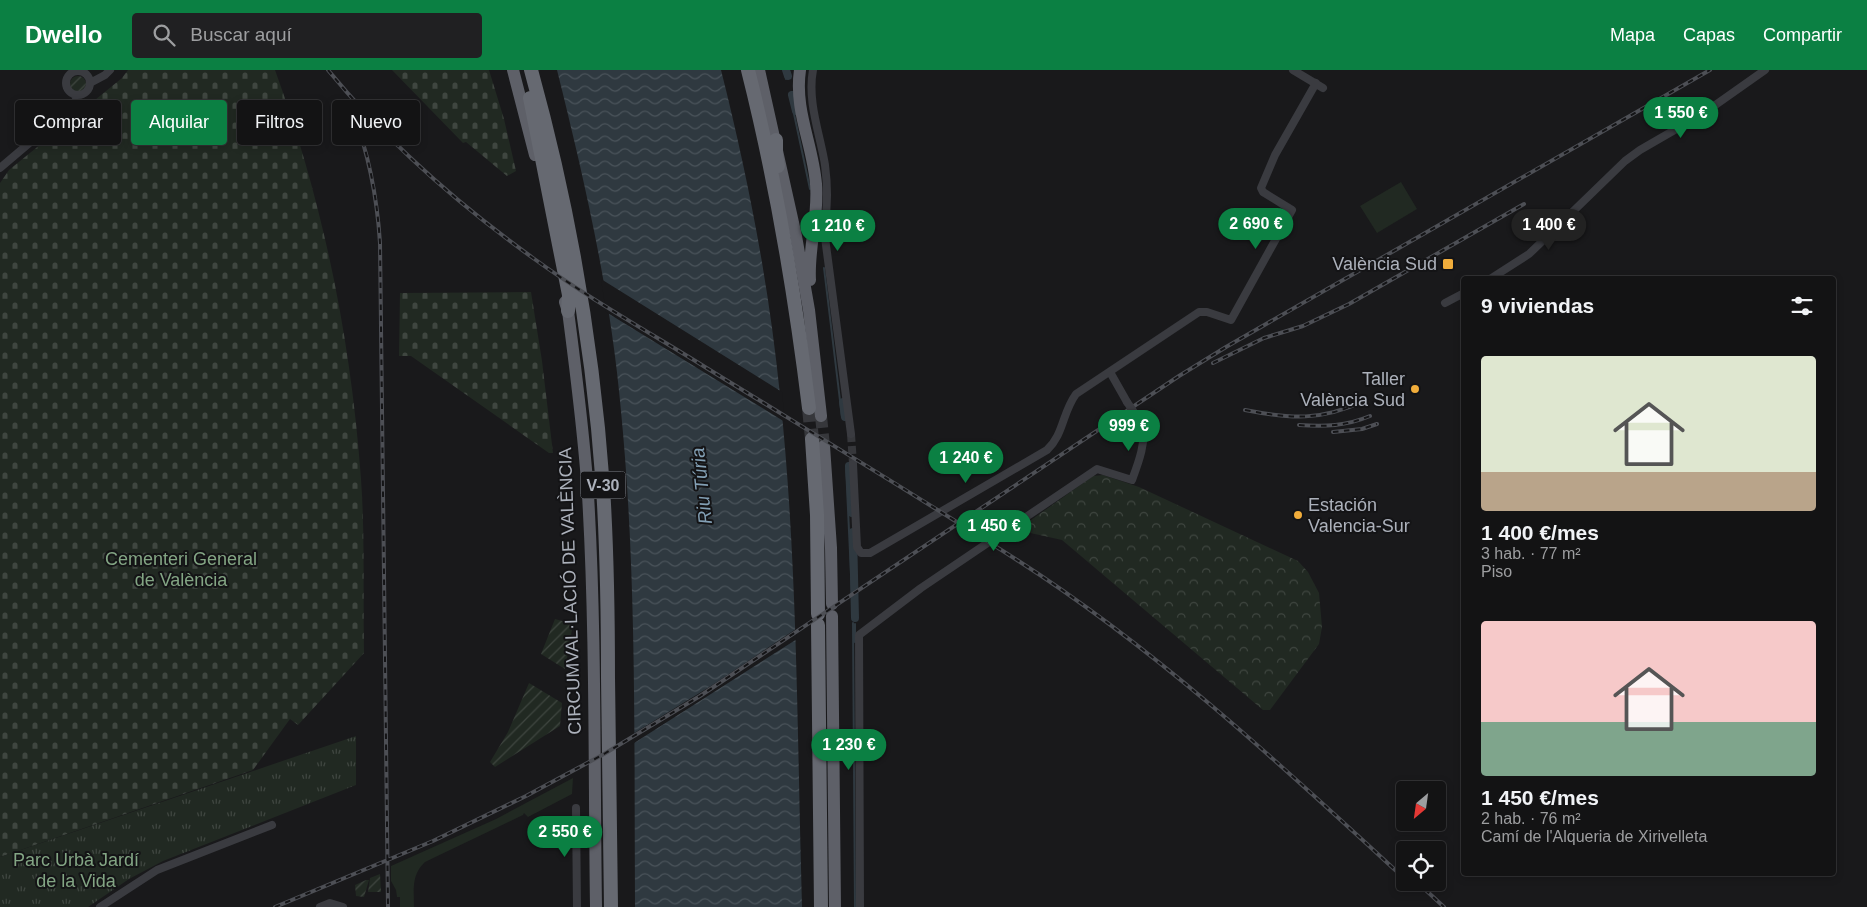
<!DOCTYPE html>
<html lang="es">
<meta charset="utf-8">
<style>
body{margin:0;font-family:Arial,sans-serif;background:#202022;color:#f1f3f6;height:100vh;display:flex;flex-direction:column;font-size:19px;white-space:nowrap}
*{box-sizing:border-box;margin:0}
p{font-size:16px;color:#9d9ea0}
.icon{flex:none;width:28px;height:28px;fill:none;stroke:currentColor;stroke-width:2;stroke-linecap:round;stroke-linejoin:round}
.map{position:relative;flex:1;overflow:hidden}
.details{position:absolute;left:1461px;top:206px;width:375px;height:600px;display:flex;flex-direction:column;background:#131314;border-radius:5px;box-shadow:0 2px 8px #0003,0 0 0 1px #323234}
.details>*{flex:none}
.hud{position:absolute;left:15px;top:30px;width:475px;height:45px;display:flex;gap:10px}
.needle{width:32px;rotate:209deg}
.buttons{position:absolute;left:1396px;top:711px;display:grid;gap:10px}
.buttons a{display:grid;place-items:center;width:50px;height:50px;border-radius:5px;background:#131314;box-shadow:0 2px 8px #0003,0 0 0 1px #323234;font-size:25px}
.price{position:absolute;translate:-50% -42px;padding:0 11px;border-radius:18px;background:#0b8043;color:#fff;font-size:16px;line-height:32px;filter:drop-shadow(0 1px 2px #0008)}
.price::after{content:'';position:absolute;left:50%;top:30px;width:15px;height:11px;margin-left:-8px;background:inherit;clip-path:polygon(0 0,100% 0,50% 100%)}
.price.active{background:#222;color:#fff}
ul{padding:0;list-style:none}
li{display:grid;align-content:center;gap:10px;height:265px;padding:0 20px}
li span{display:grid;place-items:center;height:155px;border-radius:5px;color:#555}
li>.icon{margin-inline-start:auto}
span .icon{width:90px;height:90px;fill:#fffc;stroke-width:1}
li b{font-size:21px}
h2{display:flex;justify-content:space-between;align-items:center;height:60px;padding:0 20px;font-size:21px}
.tag{padding:0 18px;border-radius:5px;background:#131314;box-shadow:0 2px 8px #0003,0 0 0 1px #323234;font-size:18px;line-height:45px}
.tag.active{background:#0b8043;color:#fff}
header{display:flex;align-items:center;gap:30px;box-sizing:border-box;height:70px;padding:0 25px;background:#0b8043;color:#fff}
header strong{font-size:24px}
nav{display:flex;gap:28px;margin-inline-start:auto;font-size:18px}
.search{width:350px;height:45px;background:#202022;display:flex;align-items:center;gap:12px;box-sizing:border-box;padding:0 18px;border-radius:5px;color:#9d9ea0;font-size:19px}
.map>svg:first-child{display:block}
.grass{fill:#212922}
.forest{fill:url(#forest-crowns)}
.cemetery{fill:url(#cemetery-stones)}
.park{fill:url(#park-tufts)}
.garden{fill:url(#garden-furrows)}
.water{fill:url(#water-waves)}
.pier{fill:#19191b}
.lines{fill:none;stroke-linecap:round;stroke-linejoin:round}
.stream{stroke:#2f3940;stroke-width:2}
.canal{stroke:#2f3940;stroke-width:8}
.minor-tunnel{stroke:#36373b;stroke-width:8;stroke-dasharray:8 4;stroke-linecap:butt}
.trunk-tunnel{stroke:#36373b;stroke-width:12;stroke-dasharray:12 6;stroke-linecap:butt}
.motorway-tunnel{stroke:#36373b;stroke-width:14;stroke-dasharray:14 7;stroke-linecap:butt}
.minor{stroke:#3a3b40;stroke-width:8}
.trunk{stroke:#5e6068;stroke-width:12}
.motorway{stroke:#666971;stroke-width:14}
.rail-casing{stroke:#4d4f55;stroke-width:4}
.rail{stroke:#141416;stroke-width:2;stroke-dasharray:5.5;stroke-linecap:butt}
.minor-bridge{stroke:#3a3b40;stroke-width:8}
.poi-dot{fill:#f1ad3b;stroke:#141416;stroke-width:2}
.labels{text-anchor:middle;stroke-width:4;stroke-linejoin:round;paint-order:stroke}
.shield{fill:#141416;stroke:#7e828a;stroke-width:1}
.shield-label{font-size:16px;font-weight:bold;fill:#acb1bb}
.poi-label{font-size:18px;fill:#acb1bb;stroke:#141416;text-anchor:end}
.park-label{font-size:18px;fill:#83a584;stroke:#141416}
.street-label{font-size:18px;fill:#acb1bb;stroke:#141416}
.water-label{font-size:19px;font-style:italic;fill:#83a0b5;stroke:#141416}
</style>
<header>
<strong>Dwello</strong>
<div class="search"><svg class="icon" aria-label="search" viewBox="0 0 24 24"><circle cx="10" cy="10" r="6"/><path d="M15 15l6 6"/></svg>Buscar aquí</div>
<nav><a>Mapa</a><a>Capas</a><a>Compartir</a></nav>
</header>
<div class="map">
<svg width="1867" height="837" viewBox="0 0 1867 837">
<defs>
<pattern id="forest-crowns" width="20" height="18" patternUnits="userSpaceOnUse" patternTransform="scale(1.25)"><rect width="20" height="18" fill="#212922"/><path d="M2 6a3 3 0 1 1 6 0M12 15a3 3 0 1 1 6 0" fill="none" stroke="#3f4640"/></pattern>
<pattern id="cemetery-stones" width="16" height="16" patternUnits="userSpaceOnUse" patternTransform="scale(1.25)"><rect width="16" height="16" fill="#212922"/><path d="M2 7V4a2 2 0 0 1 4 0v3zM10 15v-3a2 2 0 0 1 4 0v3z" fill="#3f4640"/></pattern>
<pattern id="park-tufts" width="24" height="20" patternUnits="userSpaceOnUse" patternTransform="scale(1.25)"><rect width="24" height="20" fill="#212922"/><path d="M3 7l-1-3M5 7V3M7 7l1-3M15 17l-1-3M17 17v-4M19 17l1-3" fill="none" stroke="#3f4640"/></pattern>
<pattern id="garden-furrows" width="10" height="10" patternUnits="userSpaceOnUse" patternTransform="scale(1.25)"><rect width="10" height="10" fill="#212922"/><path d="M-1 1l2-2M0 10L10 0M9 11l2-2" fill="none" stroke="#3f4640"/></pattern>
<pattern id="water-waves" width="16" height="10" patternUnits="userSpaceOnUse" patternTransform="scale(1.25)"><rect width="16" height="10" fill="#2f3940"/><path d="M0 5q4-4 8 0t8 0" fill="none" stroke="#4a535a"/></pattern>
</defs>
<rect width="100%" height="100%" fill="#19191b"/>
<!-- grass -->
<path class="grass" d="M1401,112L1417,139L1377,163L1360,136Z
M573,708L572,724L528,747L524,743L523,745L425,792C411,805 414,820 414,837H400V827H397L396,820L391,811V796L496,749Z"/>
<!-- forest -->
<path class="forest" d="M1103,405L1139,417L1298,491L1308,502L1319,523L1322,557L1319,574L1270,640H1263L1062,470L1017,460L1093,406Z"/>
<!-- cemetery -->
<path class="cemetery" d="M128,0H275C323,132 351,269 361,409C365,466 363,525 364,583L298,655L290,649L253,700L0,787V113L9,100L122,8Z
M392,0H489L504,49L516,101L507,106L466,72L463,73Z
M531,222L542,291L553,383H549L411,286H399L400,223Z"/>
<!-- park -->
<path class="park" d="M356,666V715L163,791L129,809L88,837H0V787Z"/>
<!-- garden -->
<path class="garden" d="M70 14a8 8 0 1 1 16 0a8 8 0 1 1-16 0Z
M555,549L573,554L565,599L541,584Z
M529,613L562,633L560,656L495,697L490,692L508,662Z
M380,804L381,822H368L370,808Z
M366,810H369L364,827L356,826L355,815Z"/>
<!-- water -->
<path class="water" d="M557,0H721C748,107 769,215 780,325C798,495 797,667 802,837H635C634,672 637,506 621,341C611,226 585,112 557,0Z"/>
<!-- pier -->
<path class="pier" d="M601,209L782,322L785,352L606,242Z
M796,559L797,569L631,675V665L711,616Z"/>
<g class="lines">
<!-- stream -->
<path class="stream" d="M784,0L786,9
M790,25L810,119
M824,198L842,347
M846,396L853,547
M853,553L855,837
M855,554V572"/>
<!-- canal -->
<path class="canal" d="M786,0L788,6
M792,25L796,41
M843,332L845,347
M849,396L852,443
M853,462L855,548"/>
<!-- minor-tunnel -->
<path class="minor-tunnel" d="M851,364L853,394"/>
<!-- trunk-tunnel -->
<path class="trunk-tunnel" d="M821,346L824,376"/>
<!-- motorway-tunnel -->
<path class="motorway-tunnel" d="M809,338L812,369"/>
<!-- minor -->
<path class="minor" d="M813,0C807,31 820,64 825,95C828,118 828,138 824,160L851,364
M1293,0L1323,18
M66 13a12 12 0 1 1 24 0a12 12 0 1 1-24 0Z
M90,13L105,5L110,0
M0,98L73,36L78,25
M1490,209L1529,184L1625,91L1640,80L1704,43L1765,0
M1445,233L1464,223
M1110,302L1127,332
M853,394L857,477L861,483H870L1047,380C1064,364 1062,343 1076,324L1199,242H1207L1231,250L1292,140L1263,122L1261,118L1275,85L1316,13
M576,738L577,837
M100,837L157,800L272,755
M320,837L330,833L343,837
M860,837L859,565L921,518L1097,399L1132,410C1138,394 1147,371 1142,354"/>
<!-- trunk -->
<path class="trunk" d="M513,0L535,85
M759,0L796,166L809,240L821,346
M800,0C794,40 813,75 816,114C819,146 808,178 810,210
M565,232L568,241C576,302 584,364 588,425C596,562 594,700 596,837
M824,376L831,478L832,534
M832,546L835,837"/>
<!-- motorway -->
<path class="motorway" d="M531,0C569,137 593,276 603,417C607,481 608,544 608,608C609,684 610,761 611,837
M748,0C776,111 795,224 809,338
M530,28L569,225L568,241
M776,70V85L778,96
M812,369L817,445L818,544
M818,555L821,837"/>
<!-- rail casing -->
<g class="rail-casing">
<path id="rail" d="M328,0C387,72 458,134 533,188C588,228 647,261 705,297C809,361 914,424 1017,490C1159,581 1281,695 1405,809
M352,40C369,84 377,126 380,173L388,837
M1213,293L1264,268L1303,256L1349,234L1524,134
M1245,340C1291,349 1321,351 1364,331
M1299,355C1325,357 1346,356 1370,346
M1333,362L1362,359L1377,354
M1417,812L1444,837
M275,837L433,771L526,726L604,684L700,626L1179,306L1226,277L1710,0"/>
</g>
<!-- rail -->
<use href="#rail" class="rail"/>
<!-- minor-bridge -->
<path class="minor-bridge" d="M1127,332L1142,354"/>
</g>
<!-- markers -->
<g class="poi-dot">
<rect x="1442" y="188" width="12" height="12" rx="2.5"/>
<circle cx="1415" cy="319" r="5"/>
<circle cx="1298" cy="445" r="5"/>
</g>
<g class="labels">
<!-- shield labels -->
<rect class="shield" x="580.5" y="401.5" width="45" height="27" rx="4"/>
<g class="shield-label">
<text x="603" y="421">V-30</text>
</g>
<!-- poi labels -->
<g class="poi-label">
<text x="1437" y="200">València Sud</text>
<text x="1405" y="315">Taller<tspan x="1405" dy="21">València Sud</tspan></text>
<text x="1308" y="441" text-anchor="start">Estación<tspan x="1308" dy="21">Valencia-Sur</tspan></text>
</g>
<!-- park labels -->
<g class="park-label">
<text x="181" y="495">Cementeri General<tspan x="181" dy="21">de València</tspan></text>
<text x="76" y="796">Parc Urbà Jardí<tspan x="76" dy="21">de la Vida</tspan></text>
</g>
<!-- street labels -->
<g class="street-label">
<text transform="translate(570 521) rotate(-92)" y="6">CIRCUMVAL·LACIÓ DE VALÈNCIA</text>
</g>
<!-- water labels -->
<g class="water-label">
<text transform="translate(701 416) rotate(-96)" y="7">Riu Túria</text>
</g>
</g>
</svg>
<div class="buttons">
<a><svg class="needle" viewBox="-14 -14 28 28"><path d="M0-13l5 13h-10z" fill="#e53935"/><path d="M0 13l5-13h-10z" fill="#9d9ea0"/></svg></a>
<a><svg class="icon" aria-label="locate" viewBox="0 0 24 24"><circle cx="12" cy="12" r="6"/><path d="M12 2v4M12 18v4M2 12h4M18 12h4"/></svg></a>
</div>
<b class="price" style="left:1681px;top:69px">1 550 €</b>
<b class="price" style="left:1256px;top:180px">2 690 €</b>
<b class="price active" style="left:1549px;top:181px">1 400 €</b>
<b class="price" style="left:838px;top:182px">1 210 €</b>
<b class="price" style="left:1129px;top:382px">999 €</b>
<b class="price" style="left:966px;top:414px">1 240 €</b>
<b class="price" style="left:994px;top:482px">1 450 €</b>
<b class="price" style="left:849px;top:701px">1 230 €</b>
<b class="price" style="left:565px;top:788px">2 550 €</b>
<div class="hud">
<a class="tag">Comprar</a>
<a class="tag active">Alquilar</a>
<a class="tag">Filtros</a>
<a class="tag">Nuevo</a>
</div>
<section class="details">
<h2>9 viviendas<svg class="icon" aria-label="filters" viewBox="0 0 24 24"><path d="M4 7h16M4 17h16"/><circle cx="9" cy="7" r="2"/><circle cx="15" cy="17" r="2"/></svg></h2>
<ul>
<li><span style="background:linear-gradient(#dfe7d0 75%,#b9a48a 0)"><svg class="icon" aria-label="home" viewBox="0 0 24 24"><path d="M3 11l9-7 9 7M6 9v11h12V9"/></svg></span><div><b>1 400 €/mes</b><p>3 hab. · 77 m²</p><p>Piso</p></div></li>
<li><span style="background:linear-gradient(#f6c9c9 65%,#7fa58c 0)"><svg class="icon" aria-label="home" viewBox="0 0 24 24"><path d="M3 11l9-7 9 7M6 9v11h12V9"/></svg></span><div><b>1 450 €/mes</b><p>2 hab. · 76 m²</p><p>Camí de l'Alqueria de Xirivelleta</p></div></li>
</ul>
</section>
</div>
